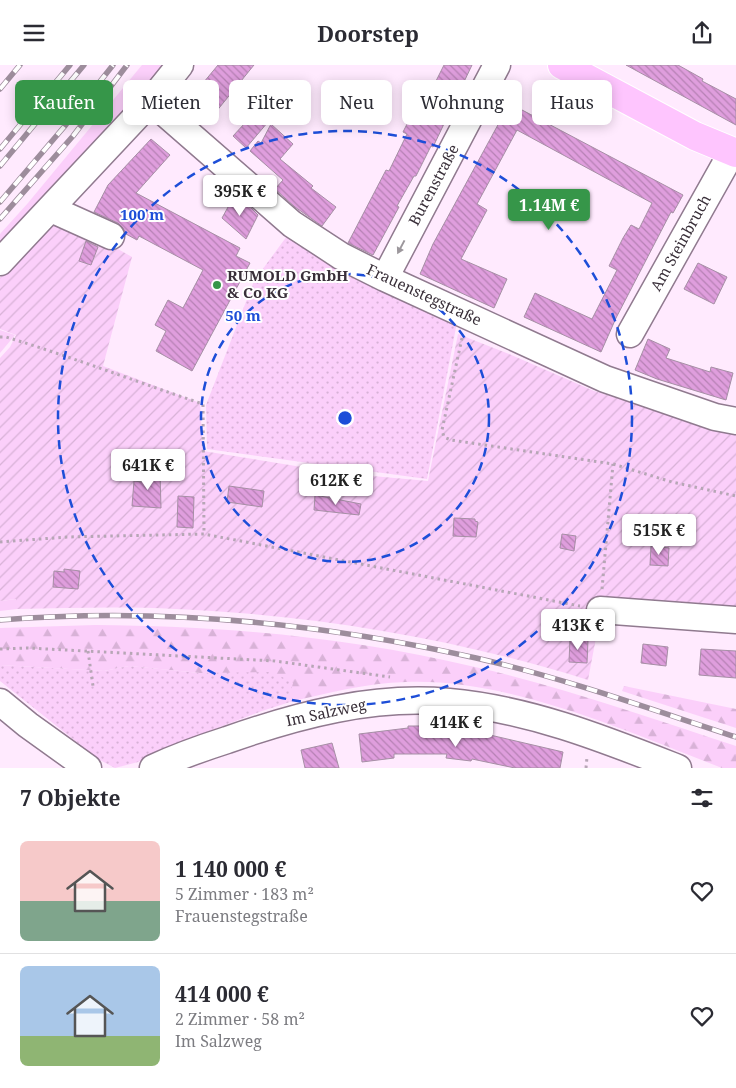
<!DOCTYPE html>
<html lang="de">
<meta charset="utf-8">
<style>
body{margin:0;font-family:"Noto Serif",serif;background:#f7f7f7;color:#2b2b33;height:100vh;display:flex;flex-direction:column;font-size:19px;white-space:nowrap}
*{box-sizing:border-box;margin:0}
p{font-size:16px;color:#7c7c81}
.icon{flex:none;width:28px;height:28px;fill:none;stroke:currentColor;stroke-width:2;stroke-linecap:round;stroke-linejoin:round}
.map{position:relative;height:703px;overflow:hidden}
.sheet{display:flex;flex-direction:column;background:#fff;flex:1}
.sheet>*{flex:none}
.hud{position:absolute;left:15px;top:15px;width:706px;height:45px;display:flex;gap:10px}
.price{position:absolute;translate:-50% -42px;padding:0 11px;border-radius:5px;background:#fff;color:#222;font-size:16px;line-height:32px;filter:drop-shadow(0 1px 2px #0008)}
.price::after{content:'';position:absolute;left:50%;top:30px;width:15px;height:11px;margin-left:-8px;background:inherit;clip-path:polygon(0 0,100% 0,50% 100%)}
.price.active{background:#369649;color:#fff}
ul{padding:0;list-style:none}
li{display:flex;align-items:center;gap:15px;height:125px;padding:0 20px}
li+li{border-top:1px solid #e1e1e2}
li span{display:grid;place-items:center;flex:none;width:140px;height:100px;border-radius:8px;color:#555}
li>.icon{margin-inline-start:auto}
span .icon{width:60px;height:60px;fill:#fffc;stroke-width:1}
li b{font-size:21px}
h2{display:flex;justify-content:space-between;align-items:center;height:60px;padding:0 20px;font-size:21px}
.tag{padding:0 18px;border-radius:8px;background:#fff;box-shadow:0 2px 12px #0003;font-size:18px;line-height:45px}
.tag.active{background:#369649;color:#fff}
header{display:flex;justify-content:space-between;align-items:center;height:65px;padding:0 20px;background:#fff;font-size:22px;font-weight:700}
.map>svg:first-child{display:block}
.grass{fill:#fbcffa}
.forest{fill:url(#forest-firs)}
.park{fill:url(#park-dots)}
.garden{fill:url(#garden-furrows)}
.building{fill:url(#building-back-hatch);stroke:#a68fa5}
.lines{fill:none;stroke-linecap:round;stroke-linejoin:round}
.minor-casing{stroke:#907a8f;stroke-width:29}
.major-casing{stroke:#fff;stroke-width:30}
.path{stroke:#b7a6b6;stroke-width:3;stroke-dasharray:2.5 4;stroke-linecap:butt}
.minor{stroke:#fff;stroke-width:26}
.major{stroke:#fec5fe;stroke-width:28}
.rail-casing{stroke:#9d8d9c;stroke-width:5.5}
.rail{stroke:#fff;stroke-width:4;stroke-dasharray:11;stroke-linecap:butt}
.oneway{fill:#9c979c}
.ring{fill:none;stroke:#1d4ed8;stroke-width:2.5;stroke-dasharray:9 6}
.poi-dot{fill:#369649;stroke:#fff;stroke-width:2}
.labels{text-anchor:middle;stroke-width:4;stroke-linejoin:round;paint-order:stroke}
.street-label{font-size:15px;fill:#392f39;stroke:#fff}
.poi-label{font-size:15px;font-weight:bold;fill:#392f39;stroke:#fff;text-anchor:start}
.centre{fill:#1d4ed8;stroke:#fff;stroke-width:2.5}
.ring-label{font-size:15px;text-anchor:middle;font-weight:bold;fill:#1d4ed8;stroke:#fff;stroke-width:4;stroke-linejoin:round;paint-order:stroke}
</style>
<header><svg class="icon" aria-label="menu" viewBox="0 0 24 24"><path d="M4 6h16M4 12h16M4 18h16"/></svg>Doorstep<svg class="icon" aria-label="share" viewBox="0 0 24 24"><path d="M12 15V3M7 8l5-5 5 5M5 13v7h14v-7"/></svg></header>
<div class="map">
<svg width="736" height="703" viewBox="0 0 736 703">
<defs>
<pattern id="forest-firs" width="22" height="20" patternUnits="userSpaceOnUse" patternTransform="scale(1.25)"><rect width="22" height="20" fill="#fbcffa"/><path d="M5 1l3.5 6h-7zM16 11l3.5 6h-7z" fill="#d8b2d7"/></pattern>
<pattern id="park-dots" width="8" height="8" patternUnits="userSpaceOnUse" patternTransform="scale(1.25)"><rect width="8" height="8" fill="#fbcffa"/><path d="M2 2h.1M6 6h.1" fill="none" stroke="#d8b2d7" stroke-width="1.8" stroke-linecap="round"/></pattern>
<pattern id="garden-furrows" width="10" height="10" patternUnits="userSpaceOnUse" patternTransform="scale(1.25)"><rect width="10" height="10" fill="#fbcffa"/><path d="M-1 1l2-2M0 10L10 0M9 11l2-2" fill="none" stroke="#d8b2d7"/></pattern>
<pattern id="building-back-hatch" width="6" height="6" patternUnits="userSpaceOnUse" patternTransform="scale(1.25)"><rect width="6" height="6" fill="#df9edd"/><path d="M-1 5l2 2M0 0l6 6M5-1l2 2" fill="none" stroke="#b681b4"/></pattern>
</defs>
<rect width="100%" height="100%" fill="#ffeafe"/>
<!-- grass -->
<path class="grass" d="M142,0H163C111,62 53,118 0,179V169L28,138Z
M0,265L15,270L0,288Z
M17,534V544L0,546V536Z"/>
<!-- forest -->
<path class="forest" d="M95,560C225,561 348,572 475,602C563,622 650,653 736,681V703H722C626,666 509,613 406,617C366,618 328,628 290,637L289,634L200,608L129,601L104,606L0,600V563Z
M624,621L736,644V663L622,626Z"/>
<!-- park -->
<path class="park" d="M287,171L458,252L427,414L207,384L206,340L254,216Z
M0,600L104,606L129,601L200,608L273,607L293,618L289,633L290,637L262,646L191,673L138,697L115,703L98,694L0,616Z"/>
<!-- garden -->
<path class="garden" d="M49,159L109,179L132,192L103,301L200,338L203,386L339,408L428,416L458,269L509,289L594,326L697,358L736,369V547L603,536L588,615C454,573 315,550 176,544C123,541 70,543 17,544L16,534L0,536V293L10,282L16,270L0,264V213Z"/>
<!-- building -->
<path class="building" d="M218,0H254L211,53L189,35Z
M444,0H472L433,82L431,81L416,111H414L397,141L399,142L373,190L348,178L386,105L389,106L407,69L403,67L414,45L420,48Z
M626,0H678L703,14L702,16L736,34V60Z
M505,36L683,130L673,148L671,147L616,253L601,287L524,252L535,228L592,254L617,205L609,201L623,173L631,160L639,164L652,138L517,65L477,139L487,145L461,194L507,214L494,243L420,209L433,179L500,56L495,53Z
M256,46L268,57L246,83L233,71Z
M271,59L293,79L280,94L313,121L311,123L336,142L322,161L295,142L275,124L283,115L250,86L258,76L261,78Z
M151,74L170,90L136,128L240,183L236,191L250,198L192,306L156,286L166,266L155,260L168,235L183,243L203,205L139,171L137,175L126,169L123,163L118,158L94,147L108,120Z
M233,133L251,143L258,150L246,174L222,153Z
M86,176L98,182L91,200L79,196Z
M698,198L727,212L714,239L684,224Z
M648,274L670,284L666,293L710,307L711,302L733,308L726,335L657,314L635,305Z
M142,407L160,408L161,443L132,441L134,416L142,417Z
M229,421L264,426L262,442L227,437Z
M315,430L361,439L359,450L314,445Z
M178,431L194,432L193,463L177,462Z
M454,453L475,454V456L478,457L476,472L453,471Z
M562,469L576,471L574,486L560,483Z
M651,481L669,483L668,501L650,500Z
M64,504L80,506L78,524L53,522L54,506L64,507Z
M570,574L588,575L587,598L569,597Z
M643,579L668,582L666,601L641,598Z
M701,584L736,586V613L699,610Z
M408,661H436V664L489,672L490,670L563,687L560,703H515L472,694L471,696L446,693L447,689H394V693L362,697L359,669L408,663Z
M332,678L339,703H305L301,685Z"/>
<g class="lines">
<!-- minor casing -->
<g class="minor-casing">
<path id="minor" d="M151,36L292,159L341,191L385,213L605,314L715,352L736,356
M51,144L111,171
M0,197L151,36L180,0
M385,213L497,0
M630,269L732,87
M600,545L736,555
M0,637L28,660L88,703
M153,703C177,692 202,683 227,675C298,650 373,630 449,637C529,644 604,674 678,703"/>
</g>
<!-- major casing -->
<g class="major-casing">
<path id="major" d="M562,0L695,71L736,88"/>
</g>
<!-- path -->
<path class="path" d="M0,272H6C72,292 137,317 203,339L204,469
M462,273L442,365L444,372L451,375L613,399L672,417L736,431
M0,477L67,472L204,469L580,541
M602,524L613,399
M0,584L28,583L275,596L390,612
M88,586L93,621
M586,703L587,692"/>
<!-- minor -->
<use href="#minor" class="minor"/>
<!-- major -->
<use href="#major" class="major"/>
<!-- rail casing -->
<g class="rail-casing">
<path id="rail" d="M0,24L20,0
M0,84L70,0
M0,101L84,0
M0,137L64,62L113,0
M0,154L73,71L127,0
M0,555C159,542 321,558 476,593C564,613 650,644 736,672"/>
</g>
<!-- rail -->
<use href="#rail" class="rail"/>
</g>
<!-- one-way arrows -->
<defs><path id="oneway-solid" d="M-6-.8H1V-3.2L6.5 0L1 3.2V.8H-6Z" transform="scale(1.25)"/></defs>
<use class="oneway" href="#oneway-solid" transform="translate(401 182) rotate(118)"/>
<!-- distance rings -->
<g class="ring">
<circle cx="345" cy="353" r="144"/>
<circle cx="345" cy="353" r="287"/>
</g>
<!-- markers -->
<circle class="poi-dot" cx="217" cy="220" r="5"/>
<g class="labels">
<!-- street labels -->
<g class="street-label">
<text transform="translate(434 120) rotate(-62)" y="5">Burenstraße</text>
<text transform="translate(681 178) rotate(-61)" y="5">Am Steinbruch</text>
<text transform="translate(424 230) rotate(25)" y="5">Frauenstegstraße</text>
<text transform="translate(326 648) rotate(-12)" y="5">Im Salzweg</text>
</g>
<!-- poi labels -->
<g class="poi-label">
<text x="227" y="216">RUMOLD GmbH<tspan x="227" dy="17">&amp; Co KG</tspan></text>
</g>
</g>
<circle cx="345" cy="353" r="8" class="centre"/>
<g class="ring-label">
<text x="142" y="155">100 m</text>
<text x="243" y="256">50 m</text>
</g>
</svg>
<b class="price" style="left:240px;top:152px">395K €</b>
<b class="price active" style="left:549px;top:166px">1.14M €</b>
<b class="price" style="left:148px;top:426px">641K €</b>
<b class="price" style="left:336px;top:441px">612K €</b>
<b class="price" style="left:659px;top:491px">515K €</b>
<b class="price" style="left:578px;top:586px">413K €</b>
<b class="price" style="left:456px;top:683px">414K €</b>
<div class="hud">
<a class="tag active">Kaufen</a>
<a class="tag">Mieten</a>
<a class="tag">Filter</a>
<a class="tag">Neu</a>
<a class="tag">Wohnung</a>
<a class="tag">Haus</a>
</div>
</div>
<section class="sheet">
<h2>7 Objekte<svg class="icon" aria-label="filters" viewBox="0 0 24 24"><path d="M4 7h16M4 17h16"/><circle cx="9" cy="7" r="2"/><circle cx="15" cy="17" r="2"/></svg></h2>
<ul>
<li><span style="background:linear-gradient(#f6c9c9 60%,#7fa58c 0)"><svg class="icon" aria-label="home" viewBox="0 0 24 24"><path d="M3 11l9-7 9 7M6 9v11h12V9"/></svg></span><div><b>1 140 000 €</b><p>5 Zimmer · 183 m²</p><p>Frauenstegstraße</p></div><svg class="icon" aria-label="heart" viewBox="0 0 24 24"><path d="M12 20l-8-8c-3-5 5-10 8-4 3-6 11-1 8 4z"/></svg></li>
<li><span style="background:linear-gradient(#a9c7e8 70%,#8fb573 0)"><svg class="icon" aria-label="home" viewBox="0 0 24 24"><path d="M3 11l9-7 9 7M6 9v11h12V9"/></svg></span><div><b>414 000 €</b><p>2 Zimmer · 58 m²</p><p>Im Salzweg</p></div><svg class="icon" aria-label="heart" viewBox="0 0 24 24"><path d="M12 20l-8-8c-3-5 5-10 8-4 3-6 11-1 8 4z"/></svg></li>
</ul>
</section>
